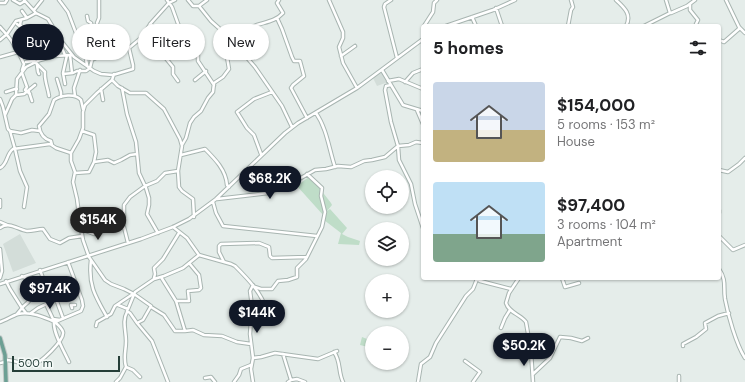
<!DOCTYPE html>
<meta charset="utf-8">
<style>
body{margin:0;font-family:"DM Sans",sans-serif;background:#f2f2f2;color:#202124;height:100vh;display:flex;flex-direction:column;font-size:15px;white-space:nowrap}
*{box-sizing:border-box;margin:0}
p{font-size:13px;color:#757577}
.icon{flex:none;width:22px;height:22px;fill:none;stroke:currentColor;stroke-width:2;stroke-linecap:round;stroke-linejoin:round}
.map{position:relative;flex:1;overflow:hidden}
.sheet{position:absolute;left:421px;top:24px;width:300px;height:256px;display:flex;flex-direction:column;background:#fff;border-radius:4px;box-shadow:0 1px 3px #0004}
.sheet>*{flex:none}
.banner{position:absolute;left:12px;top:24px;width:349px;height:36px;display:flex;gap:8px}
.buttons{position:absolute;left:365px;top:170px;display:grid;gap:8px}
.buttons a{display:grid;place-items:center;width:44px;height:44px;border-radius:50%;background:#fff;box-shadow:0 1px 3px #0004;font-size:20px}
.scale{position:absolute;left:12px;bottom:10px;width:108px;box-sizing:border-box;padding-left:4px;border:2px solid #253e38;border-top:0;font-size:11px;line-height:14px;white-space:nowrap;color:#253e38;-webkit-text-stroke:3px #f5faf8;paint-order:stroke}
.price{position:absolute;translate:-50% -34px;padding:0 9px;border-radius:14px;background:#111827;color:#fff;font-size:13px;line-height:26px;filter:drop-shadow(0 1px 2px #0008)}
.price::after{content:'';position:absolute;left:50%;top:24px;width:12px;height:9px;margin-left:-6px;background:inherit;clip-path:polygon(0 0,100% 0,50% 100%)}
.price.current{background:#222;color:#fff}
ul{padding:0;list-style:none}
li{display:flex;align-items:center;gap:12px;height:100px;padding:0 12px}
li span{display:grid;place-items:center;flex:none;width:112px;height:80px;border-radius:4px;color:#555}
li>.icon{margin-inline-start:auto}
span .icon{width:48px;height:48px;fill:#fffc;stroke-width:1}
li b{font-size:17px}
h2{display:flex;justify-content:space-between;align-items:center;height:48px;padding:0 12px;font-size:17px}
.pill{padding:0 14px;border-radius:18px;background:#fff;box-shadow:0 1px 3px #0004;font-size:14px;line-height:36px}
.pill.current{background:#111827;color:#fff}
.map>svg:first-child{display:block}
.built{fill:#d3ddd9}
.green{fill:#bfddc8}
.lines{fill:none;stroke-linecap:round;stroke-linejoin:round}
.minor-casing{stroke:#a8b5b1;stroke-width:4.5}
.major-casing{stroke:#c2c9c7;stroke-width:5.5}
.minor{stroke:#fff;stroke-width:2.5}
.major{stroke:#6ca094;stroke-width:3.5}
</style>
<div class="map">
<svg width="745" height="382" viewBox="0 0 745 382">
<rect width="100%" height="100%" fill="#e5edea"/>
<!-- built -->
<path class="built" d="M382,71L388,82L377,86L373,78Z
M20,234L36,263L13,272L3,244Z"/>
<!-- green -->
<path class="green" d="M310,176L331,203L332,205L327,211L330,209L347,228L342,234L348,237L360,241L359,245L338,244L341,233L324,220V216L297,186Z
M362,337L372,341V348L360,345Z"/>
<g class="lines">
<!-- minor casing -->
<g class="minor-casing">
<path id="minor" d="M13,0L20,4L25,1
M24,0L36,13L48,19L62,42L74,57L94,71L101,74L113,75L133,69V65L129,48L141,38L151,23L169,3L175,0
M59,0L68,12L76,33L85,38L86,59L87,65
M167,0L172,7L181,32
M188,0L193,6H199L211,21L230,38L255,67L282,106L292,127
M329,0L343,32V38L339,47L343,63L357,88
M391,0L385,4L384,7L397,58
M616,0C625,8 632,15 626,26
M726,0L739,27L745,33
M0,3H5L7,0
M690,4V10L698,20L696,24L698,26
M199,6L207,0
M496,8L502,26
M34,10L42,0
M22,11L27,18
M671,13L687,6L695,0
M87,16L88,21L91,23L93,32L98,31
M472,17L476,26
M277,18L282,29L292,57L294,61H300L304,76L293,85L291,88L307,118
M21,20L20,25L23,28
M17,24L36,40
M150,24L154,27V31L164,48V56L173,67V74L178,81
M424,26L433,12L434,3L437,0
M446,26L493,10L515,0
M568,26L571,10L573,7L571,0
M644,26L670,13L666,0
M0,27C5,33 13,40 15,48L17,49L24,64L22,70
M37,36L38,47
M230,37C238,32 248,28 257,25C266,22 276,21 283,13L277,3L279,0
M0,40L7,34L16,21L27,18L36,13
M719,40L724,42L740,28
M61,46L65,55
M194,50L198,55V61L214,85
M19,53L25,56L26,54L28,55L35,53
M70,55L72,73
M341,56L355,46
M0,57L18,52
M91,59H94L105,53L106,45L111,38H119L129,48
M26,62L33,61L37,58
M36,63L45,72C44,80 48,88 49,96
M37,65L38,72L39,74
M382,70L403,105L423,111
M22,73L27,87L25,90L30,94
M63,74L73,73L77,71H86L90,68L98,35L97,23L99,18V0
M114,74L112,80L118,86L130,93H146L164,109L180,139L182,146L178,171L179,187L182,191L193,199L194,217
M57,79L61,92V97
M112,80L97,93L85,105L83,112V128L79,139L71,153V161L75,172L73,182L77,199L80,223L83,240L89,257L105,280L111,284L124,289L134,294L151,306L143,320L137,323L130,313L127,311
M195,80L206,71
M388,81L399,79L423,89
M405,82L413,73L423,69
M65,84L63,73L67,55
M391,85L386,86L385,90L391,122L398,146L399,160L411,184L415,204L423,228
M122,88L127,114L136,142L139,173L146,188L149,198V205L147,214L158,233
M101,89L103,100
M6,92L15,89H17
M29,92L32,101
M16,95L24,94L35,85
M75,96L74,88L80,70
M0,99L3,107L8,129L10,131
M417,110L423,124
M316,113C327,129 329,149 335,167
M5,115L12,99L16,95L17,79L26,67L40,60L55,56L72,55
M82,131L94,135L96,152L94,162
M52,145L51,141C44,139 40,134 39,126L49,114L54,100C61,95 75,93 81,100L83,109
M182,145L186,138L190,123L194,117L201,111L208,98L213,92L214,83L223,77L229,69L226,51L234,45V43
M261,154L254,135L247,128L237,112L254,99L272,92
M181,155L205,149C215,159 226,170 227,185L229,187
M0,168C8,164 6,154 13,149L50,144L56,148L71,153
M719,170L728,172L739,164L745,158
M75,173L89,172L94,162L108,160L114,163L121,160L130,155L137,154
M217,199L268,193L287,186L315,170L326,169L338,166L351,167L364,161L372,160L385,157L398,146L409,145L416,142L423,143
M0,200V207
M213,202L216,213L223,226L317,236
M24,207L27,187L20,171L15,149L10,131L21,133L32,130L40,131
M719,210V213
M120,221L124,218V205L130,197L145,186L157,181L165,173L178,171
M0,222L7,225
M173,227L187,238L199,255L231,264L235,266C248,279 261,292 267,311
M0,228C10,221 18,230 27,231C33,231 38,229 43,229L50,239L60,243L69,238L82,236
M81,229L94,234L120,221L124,227L128,243
M719,236L733,250L745,245
M0,249L2,271L0,278
M91,260C88,285 95,296 107,317
M224,262L219,252V246L221,244L259,243L269,247L270,256L272,258L307,257
M719,269C727,281 723,286 725,299C728,315 736,344 745,358
M40,270L48,292
M22,276C30,280 36,293 29,301C27,304 24,305 22,308L26,313
M161,277L176,301L185,331L193,330L204,335L222,336L237,342L251,344
M154,278L155,274L154,268L163,259L179,233
M475,278L480,281L511,289
M519,278L509,293L506,303C509,313 520,314 526,322L531,351L533,382
M562,278L565,287L579,283
M6,281L10,289L22,308L17,314
M0,284L141,239L173,227L189,219L216,199L285,133L298,123L357,88L423,39
M255,287L261,289H272L278,281L288,280L297,277V268L306,259L322,227L325,212L321,196L322,188L307,174
M43,294L46,299L51,301
M31,299L51,291L68,288L76,284
M56,299L63,318
M50,300L52,296L57,293V290
M176,301H189L188,291L199,290L201,288L199,275L189,263
M46,304L53,319L60,320
M118,305L128,309L135,292L154,279L164,276L183,268L199,255
M151,307L164,315L175,331H185
M72,308L71,305H75
M31,313L38,308L61,297
M0,322C6,320 12,316 18,314C30,311 44,317 55,322L81,311L83,306L82,300L68,262
M54,322C53,333 64,351 69,362
M137,323L152,341L168,382
M96,326L97,322L111,314L115,306L133,294
M501,328L505,318L510,310
M683,346V344L696,337L706,329L705,323L718,316L729,313
M334,352C341,361 338,372 343,382
M283,354L291,380L288,382
M253,358L261,357L275,353L318,359L337,351
M5,360C15,359 23,366 32,365C40,364 65,340 63,332C62,328 57,324 55,322
M465,361L480,372L473,382
M0,363L5,362
M126,367C123,356 126,352 126,341C126,331 122,321 127,312
M533,374L550,358L560,337L571,338L582,341L588,338
M205,378L211,377L215,382
M291,380L297,379L305,382
M116,382L120,378L126,367L133,370L140,377
M234,382L239,375L241,369L251,365
M253,382L251,369L253,358L250,334L252,306L250,291L253,285
M418,382L421,364L430,357L436,343L466,296L473,289L477,279
M679,382V376"/>
</g>
<!-- major casing -->
<g class="major-casing">
<path id="major" d="M0,338L5,355L6,382"/>
</g>
<!-- minor -->
<use href="#minor" class="minor"/>
<!-- major -->
<use href="#major" class="major"/>
</g>
</svg>
<div class="buttons">
<a><svg class="icon" aria-label="locate" viewBox="0 0 24 24"><circle cx="12" cy="12" r="6"/><path d="M12 2v4M12 18v4M2 12h4M18 12h4"/></svg></a>
<a><svg class="icon" aria-label="layers" viewBox="0 0 24 24"><path d="M12 4l9 5-9 5-9-5zM3 14l9 5 9-5"/></svg></a>
<a>+</a>
<a>−</a>
</div>
<div class="scale">500 m</div>
<b class="price" style="left:270px;top:200px">$68.2K</b>
<b class="price current" style="left:98px;top:241px">$154K</b>
<b class="price" style="left:50px;top:310px">$97.4K</b>
<b class="price" style="left:257px;top:334px">$144K</b>
<b class="price" style="left:524px;top:367px">$50.2K</b>
<div class="banner">
<a class="pill current">Buy</a>
<a class="pill">Rent</a>
<a class="pill">Filters</a>
<a class="pill">New</a>
</div>
<section class="sheet">
<h2>5 homes<svg class="icon" aria-label="filters" viewBox="0 0 24 24"><path d="M4 7h16M4 17h16"/><circle cx="9" cy="7" r="2"/><circle cx="15" cy="17" r="2"/></svg></h2>
<ul>
<li><span style="background:linear-gradient(#c9d6e8 60%,#c2b280 0)"><svg class="icon" aria-label="home" viewBox="0 0 24 24"><path d="M3 11l9-7 9 7M6 9v11h12V9"/></svg></span><div><b>$154,000</b><p>5 rooms · 153 m²</p><p>House</p></div></li>
<li><span style="background:linear-gradient(#bfe0f5 65%,#7fa58c 0)"><svg class="icon" aria-label="home" viewBox="0 0 24 24"><path d="M3 11l9-7 9 7M6 9v11h12V9"/></svg></span><div><b>$97,400</b><p>3 rooms · 104 m²</p><p>Apartment</p></div></li>
</ul>
</section>
</div>
